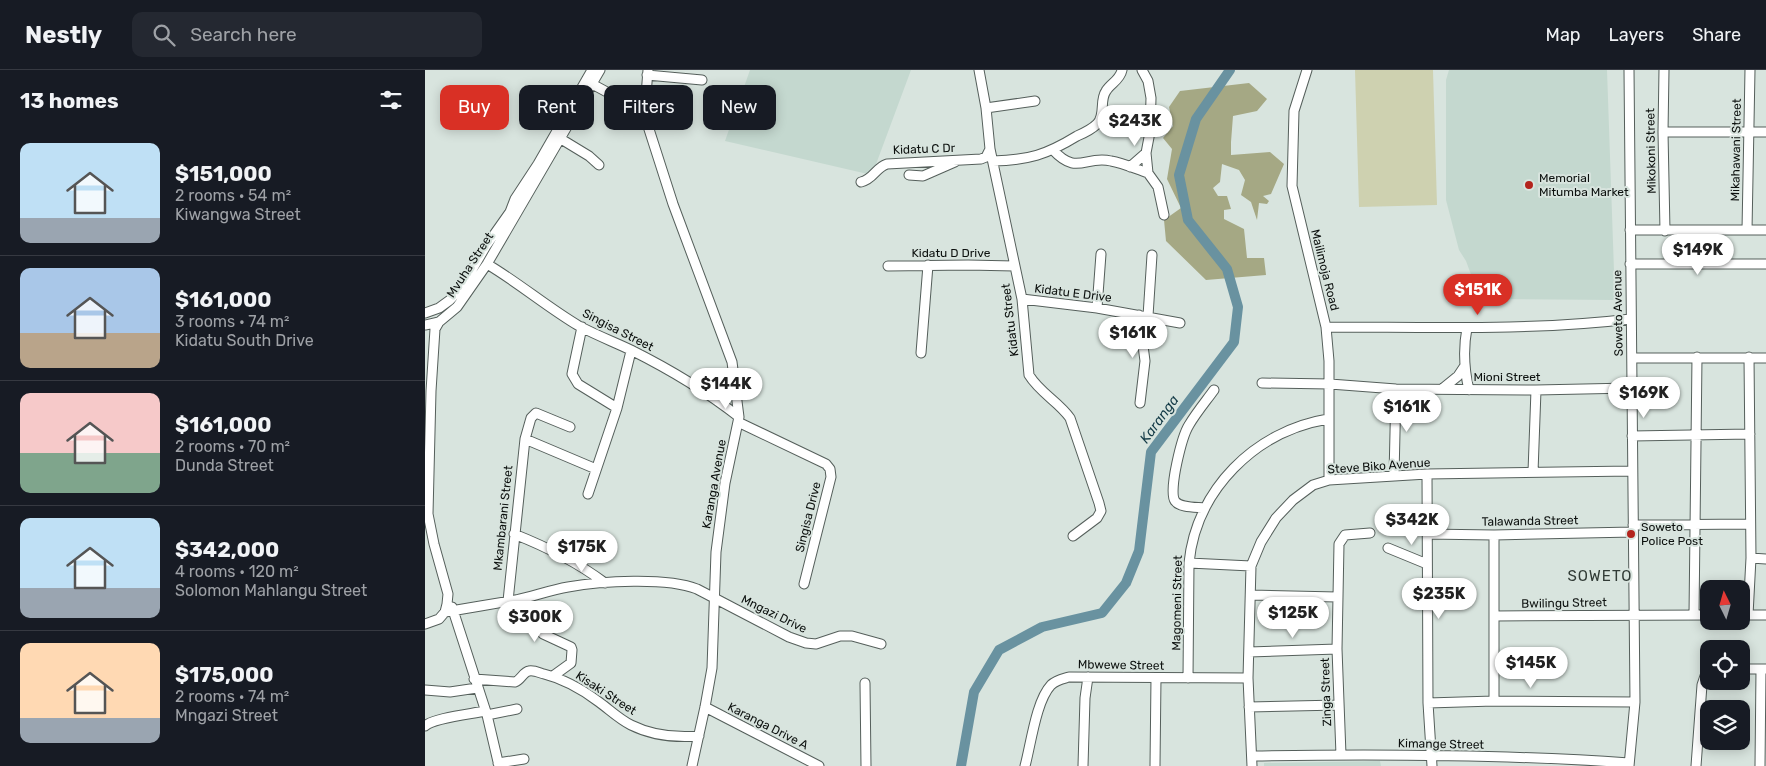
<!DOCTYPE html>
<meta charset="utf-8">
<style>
body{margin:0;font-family:Rubik,sans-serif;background:#242831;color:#f1f3f6;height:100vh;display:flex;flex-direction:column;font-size:19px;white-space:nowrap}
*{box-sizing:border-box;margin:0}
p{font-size:16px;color:#9ea1a6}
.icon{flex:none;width:28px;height:28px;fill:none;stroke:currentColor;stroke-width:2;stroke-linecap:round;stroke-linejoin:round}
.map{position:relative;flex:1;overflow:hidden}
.panel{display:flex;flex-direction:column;background:#171b24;width:425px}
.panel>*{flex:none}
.banner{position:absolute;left:15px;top:15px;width:475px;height:45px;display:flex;gap:10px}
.needle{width:32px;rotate:355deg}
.controls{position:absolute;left:1275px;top:510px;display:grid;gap:10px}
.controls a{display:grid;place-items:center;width:50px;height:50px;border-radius:10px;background:#171b24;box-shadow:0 2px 12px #0003;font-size:25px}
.price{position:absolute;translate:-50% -42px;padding:0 11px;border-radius:18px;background:#fff;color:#222;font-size:16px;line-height:32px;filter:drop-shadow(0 1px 2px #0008)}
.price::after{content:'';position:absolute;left:50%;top:30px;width:15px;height:11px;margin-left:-8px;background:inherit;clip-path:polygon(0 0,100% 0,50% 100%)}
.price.on{background:#d93025;color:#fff}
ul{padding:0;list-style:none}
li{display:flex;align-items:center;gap:15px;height:125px;padding:0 20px}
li+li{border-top:1px solid #363941}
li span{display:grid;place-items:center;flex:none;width:140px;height:100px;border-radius:10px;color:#555}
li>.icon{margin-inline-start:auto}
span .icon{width:60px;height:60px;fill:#fffc;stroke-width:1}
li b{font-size:21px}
h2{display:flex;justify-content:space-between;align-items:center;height:60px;padding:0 20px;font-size:21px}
.pill{padding:0 18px;border-radius:10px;background:#171b24;box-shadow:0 2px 12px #0003;font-size:18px;line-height:45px}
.pill.on{background:#d93025;color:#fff}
header{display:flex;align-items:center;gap:30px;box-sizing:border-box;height:70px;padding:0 25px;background:#171b24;border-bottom:1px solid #363941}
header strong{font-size:24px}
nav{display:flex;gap:28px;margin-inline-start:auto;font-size:18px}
.search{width:350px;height:45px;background:#242831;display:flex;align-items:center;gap:12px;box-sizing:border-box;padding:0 18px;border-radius:10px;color:#9ea1a6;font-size:19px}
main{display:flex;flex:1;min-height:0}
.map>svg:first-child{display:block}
.built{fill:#c4d8cf}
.green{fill:#ced1b0}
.forest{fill:#a5a884}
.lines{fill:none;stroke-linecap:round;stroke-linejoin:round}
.river{stroke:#6992a0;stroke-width:10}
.minor-casing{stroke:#555f5b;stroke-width:11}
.minor{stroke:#fff;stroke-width:9}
.poi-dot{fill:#b3241d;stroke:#d8e4de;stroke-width:2}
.labels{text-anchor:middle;stroke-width:4;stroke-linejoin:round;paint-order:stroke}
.street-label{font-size:12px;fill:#0c100e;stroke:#d8e4de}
.poi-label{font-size:12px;fill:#0c100e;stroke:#d8e4de;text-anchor:start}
.water-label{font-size:14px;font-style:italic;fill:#143b47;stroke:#d8e4de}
.quarter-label{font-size:15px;letter-spacing:1px;fill:#313b36;stroke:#d8e4de}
</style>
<header>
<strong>Nestly</strong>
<div class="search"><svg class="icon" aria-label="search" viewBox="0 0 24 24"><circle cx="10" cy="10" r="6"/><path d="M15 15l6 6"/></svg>Search here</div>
<nav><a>Map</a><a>Layers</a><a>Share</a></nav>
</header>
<main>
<section class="panel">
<h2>13 homes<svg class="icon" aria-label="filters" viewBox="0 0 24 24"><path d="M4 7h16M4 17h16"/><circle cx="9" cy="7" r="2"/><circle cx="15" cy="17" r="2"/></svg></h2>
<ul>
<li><span style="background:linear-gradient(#bfe0f5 75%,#9aa5b1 0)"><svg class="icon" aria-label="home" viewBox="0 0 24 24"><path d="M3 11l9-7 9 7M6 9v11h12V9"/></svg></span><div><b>$151,000</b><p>2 rooms · 54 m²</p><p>Kiwangwa Street</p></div></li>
<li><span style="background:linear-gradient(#a9c7e8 65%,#b9a48a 0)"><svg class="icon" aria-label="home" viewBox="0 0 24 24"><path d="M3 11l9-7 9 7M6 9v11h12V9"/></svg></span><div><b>$161,000</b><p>3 rooms · 74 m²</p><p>Kidatu South Drive</p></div></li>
<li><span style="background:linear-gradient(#f6c9c9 60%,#7fa58c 0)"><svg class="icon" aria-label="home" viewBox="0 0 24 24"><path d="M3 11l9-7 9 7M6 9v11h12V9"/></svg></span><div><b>$161,000</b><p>2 rooms · 70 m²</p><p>Dunda Street</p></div></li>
<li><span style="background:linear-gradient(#bfe0f5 70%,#9aa5b1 0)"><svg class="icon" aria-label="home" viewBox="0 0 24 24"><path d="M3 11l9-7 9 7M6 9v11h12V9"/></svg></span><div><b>$342,000</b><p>4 rooms · 120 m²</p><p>Solomon Mahlangu Street</p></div></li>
<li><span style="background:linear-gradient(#ffd9b3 75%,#9aa5b1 0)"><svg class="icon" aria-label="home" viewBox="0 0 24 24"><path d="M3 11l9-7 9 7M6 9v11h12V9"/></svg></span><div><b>$175,000</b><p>2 rooms · 74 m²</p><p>Mngazi Street</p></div></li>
</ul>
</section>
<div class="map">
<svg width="1341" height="696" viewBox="0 0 1341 696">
<rect width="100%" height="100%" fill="#d8e4de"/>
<!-- built -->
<path class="built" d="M325,0H486L447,105L300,71Z
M1024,0H1182L1190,230L1055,229L1041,191L1034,180L1021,130V10Z
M955,691L956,696H839V693Z"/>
<!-- green -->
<path class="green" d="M930,0H1008L1012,135L934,137Z"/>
<!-- forest -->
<path class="forest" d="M824,13L842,29L832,41L808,46L806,72V85L845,82L859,94L846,124L838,126L844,131L842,134L834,133L832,150L826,132L816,125L820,110L814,100L797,94L795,112L788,118L793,126H802L806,139L799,140V149L819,159L822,188H839L841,205L781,210L741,171L739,150L756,138L742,109L747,79L738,68L748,56L744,37L755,21Z"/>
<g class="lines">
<!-- river -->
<path class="river" d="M536,696L549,622L574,580L617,557L677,543L701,513L714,481L726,382L809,272L813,237L802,199L763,150L754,105L771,49L805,0"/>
<!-- minor casing -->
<g class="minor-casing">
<path id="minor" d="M223,0L220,38L222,53L248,134L307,292L314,347L300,413L291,482L287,598L280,637L267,696
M554,0L561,38L565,79L597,229L604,305C615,323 634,332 645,348L674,433L676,441L672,448L648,466
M717,0L723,11L726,28L725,62L721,83L723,103L733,117L739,145
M882,0L869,41L867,116L901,257L904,291V410
M1239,0L1238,62L1240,161
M222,5L277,10
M167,14L193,28L220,38
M561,38L610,31
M1238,62H1341
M136,69L164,86L174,95
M628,80C652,106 660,85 686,91C698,93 711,99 723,103
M568,91C604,90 621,85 652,66C659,63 667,59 672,54C681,45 674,31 681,21C686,13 695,10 697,0
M705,97L721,83
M484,105L498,106L530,92
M436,112C449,109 450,98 462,94L556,89L561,87L565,79
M1205,160H1341
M1322,160L1325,0
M62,194C94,213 122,237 154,256C171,265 189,272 206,280C244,299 281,321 314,347
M1205,194H1341
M463,196L543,195L589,196
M597,229L672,238L755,253
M672,238L676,184
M0,243L14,238L25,230L37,217L61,176L85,142L90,129L113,94L167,0
M714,245L720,291L715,333
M723,246L727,185
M0,255L14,252
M157,257L147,304L153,314L192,338
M901,257C1003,257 1105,261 1206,249
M1042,258C1038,279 1039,299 1044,320
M496,283L503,195
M1207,288H1341
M837,313L905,314L971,319L1111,320L1206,318
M1017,319L1033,306L1039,297
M313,352L401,394L405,399L406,407L379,514
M1207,366L1325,364
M100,369L171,399
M1108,402L1111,320
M1002,404L1003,633L1007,696
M969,406L971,319
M163,424L192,338L206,281
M780,438C771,437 755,438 750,431C743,421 757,366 764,355C771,343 781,331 789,320
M1208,455L1325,454
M89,464C122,477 152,492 180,513
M1002,464L1069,465L1208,462
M963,478L1002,494
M1326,488L1341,489
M764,493L826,496
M826,525L912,527
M90,530L118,564L146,577L147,580L146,593L128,606
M83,531L100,369L106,348L111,343L145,357
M27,537L62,645L74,696
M20,542C43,538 68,534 91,530C109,526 126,520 143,517C176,511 242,507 272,519L364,567L381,573L391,574L415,566H427L456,574
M1269,545L1272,287
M1316,545H1341
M1323,545L1326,488L1324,287
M1069,546L1284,545
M0,554L14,549L20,542L22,534L23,524L9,474L3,444L6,321L10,259L14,252L32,237L62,194L175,0
M824,582L912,579
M1316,599H1341
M763,608L764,493C771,420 830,361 903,349
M49,609L90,612C96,610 98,602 104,601C109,600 115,603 119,604C139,609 158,620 174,632C185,640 194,649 206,655C228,666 250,668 274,666
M440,613L441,696
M0,620L25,622L52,618
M1069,631V465
M1003,633L1069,631L1210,632
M280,637L394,696
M824,637L914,635
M62,645L92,639
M0,656C8,648 46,644 60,641
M916,685L912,579L914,474L920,465L945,463
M827,686C952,684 1079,684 1204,693
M73,693L99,689
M600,696C606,674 611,631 626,615C631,610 637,609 644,607L823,608
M658,696L660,628L663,607
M730,696L731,608
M827,696L823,608L826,496L836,472L851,448L868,430L888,415L904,410L1002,404L1207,401
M1204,696L1210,632L1204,0
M1271,696L1277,615L1280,606L1284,603
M1335,696L1336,599"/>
</g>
<!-- minor -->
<use href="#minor" class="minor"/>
</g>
<!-- markers -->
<g class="poi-dot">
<circle cx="1104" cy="115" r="5"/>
<circle cx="1206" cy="464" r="5"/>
</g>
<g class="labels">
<!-- street labels -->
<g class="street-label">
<text transform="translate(499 79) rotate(-2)" y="4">Kidatu C Dr</text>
<text transform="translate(1311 80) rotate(-89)" y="4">Mikahawani Street</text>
<text transform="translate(1226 81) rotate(-91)" y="4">Mikokoni Street</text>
<text x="526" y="187">Kidatu D Drive</text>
<text transform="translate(45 195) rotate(-57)" y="4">Mvuha Street</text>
<text transform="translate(900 200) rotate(76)" y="4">Mailimoja Road</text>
<text transform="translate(648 223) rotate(7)" y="4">Kidatu E Drive</text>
<text transform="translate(1193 243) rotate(-91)" y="4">Soweto Avenue</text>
<text transform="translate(585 250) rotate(-97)" y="4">Kidatu Street</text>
<text transform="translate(193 260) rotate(27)" y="4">Singisa Street</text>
<text x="1082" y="311">Mioni Street</text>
<text transform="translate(954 396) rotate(-4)" y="4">Steve Biko Avenue</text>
<text transform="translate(289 414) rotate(-80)" y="4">Karanga Avenue</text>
<text transform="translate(383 447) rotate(-76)" y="4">Singisa Drive</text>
<text transform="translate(78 448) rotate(-84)" y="4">Mkambarani Street</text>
<text transform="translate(1105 451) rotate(-1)" y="4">Talawanda Street</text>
<text transform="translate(752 533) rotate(-89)" y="4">Magomeni Street</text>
<text transform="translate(1139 533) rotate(-1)" y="4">Bwilingu Street</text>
<text transform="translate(349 544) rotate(26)" y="4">Mngazi Drive</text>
<text transform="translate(696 595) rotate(1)" y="4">Mbwewe Street</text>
<text transform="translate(901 622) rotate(-92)" y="4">Zinga Street</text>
<text transform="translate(181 623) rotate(33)" y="4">Kisaki Street</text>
<text transform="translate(343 656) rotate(27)" y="4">Karanga Drive A</text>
<text transform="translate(1016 674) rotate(1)" y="4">Kimange Street</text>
</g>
<!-- poi labels -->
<g class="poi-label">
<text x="1114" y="112">Memorial<tspan x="1114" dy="14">Mitumba Market</tspan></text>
<text x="1216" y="461">Soweto<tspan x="1216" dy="14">Police Post</tspan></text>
</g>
<!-- water labels -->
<g class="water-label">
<text transform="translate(734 349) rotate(-54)" y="5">Karanga</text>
</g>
<!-- quarter labels -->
<g class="quarter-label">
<text x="1175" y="511">SOWETO</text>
</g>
</g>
</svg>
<div class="controls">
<a><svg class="needle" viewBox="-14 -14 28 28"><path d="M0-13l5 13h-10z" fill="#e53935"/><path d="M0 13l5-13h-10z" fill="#9ea1a6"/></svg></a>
<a><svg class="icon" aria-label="locate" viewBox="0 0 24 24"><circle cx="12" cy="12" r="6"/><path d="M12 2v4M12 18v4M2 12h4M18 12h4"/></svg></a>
<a><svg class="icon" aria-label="layers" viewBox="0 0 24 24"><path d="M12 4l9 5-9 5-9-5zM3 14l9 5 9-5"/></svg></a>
</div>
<b class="price" style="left:710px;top:77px">$243K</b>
<b class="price" style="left:1273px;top:206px">$149K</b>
<b class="price on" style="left:1053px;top:246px">$151K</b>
<b class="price" style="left:708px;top:289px">$161K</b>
<b class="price" style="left:301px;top:340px">$144K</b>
<b class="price" style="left:1219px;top:349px">$169K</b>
<b class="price" style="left:982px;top:363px">$161K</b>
<b class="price" style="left:987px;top:476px">$342K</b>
<b class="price" style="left:157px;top:503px">$175K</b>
<b class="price" style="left:1014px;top:550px">$235K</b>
<b class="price" style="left:868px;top:569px">$125K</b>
<b class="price" style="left:110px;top:573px">$300K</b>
<b class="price" style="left:1106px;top:619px">$145K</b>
<div class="banner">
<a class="pill on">Buy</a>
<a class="pill">Rent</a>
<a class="pill">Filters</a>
<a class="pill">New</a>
</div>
</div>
</main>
